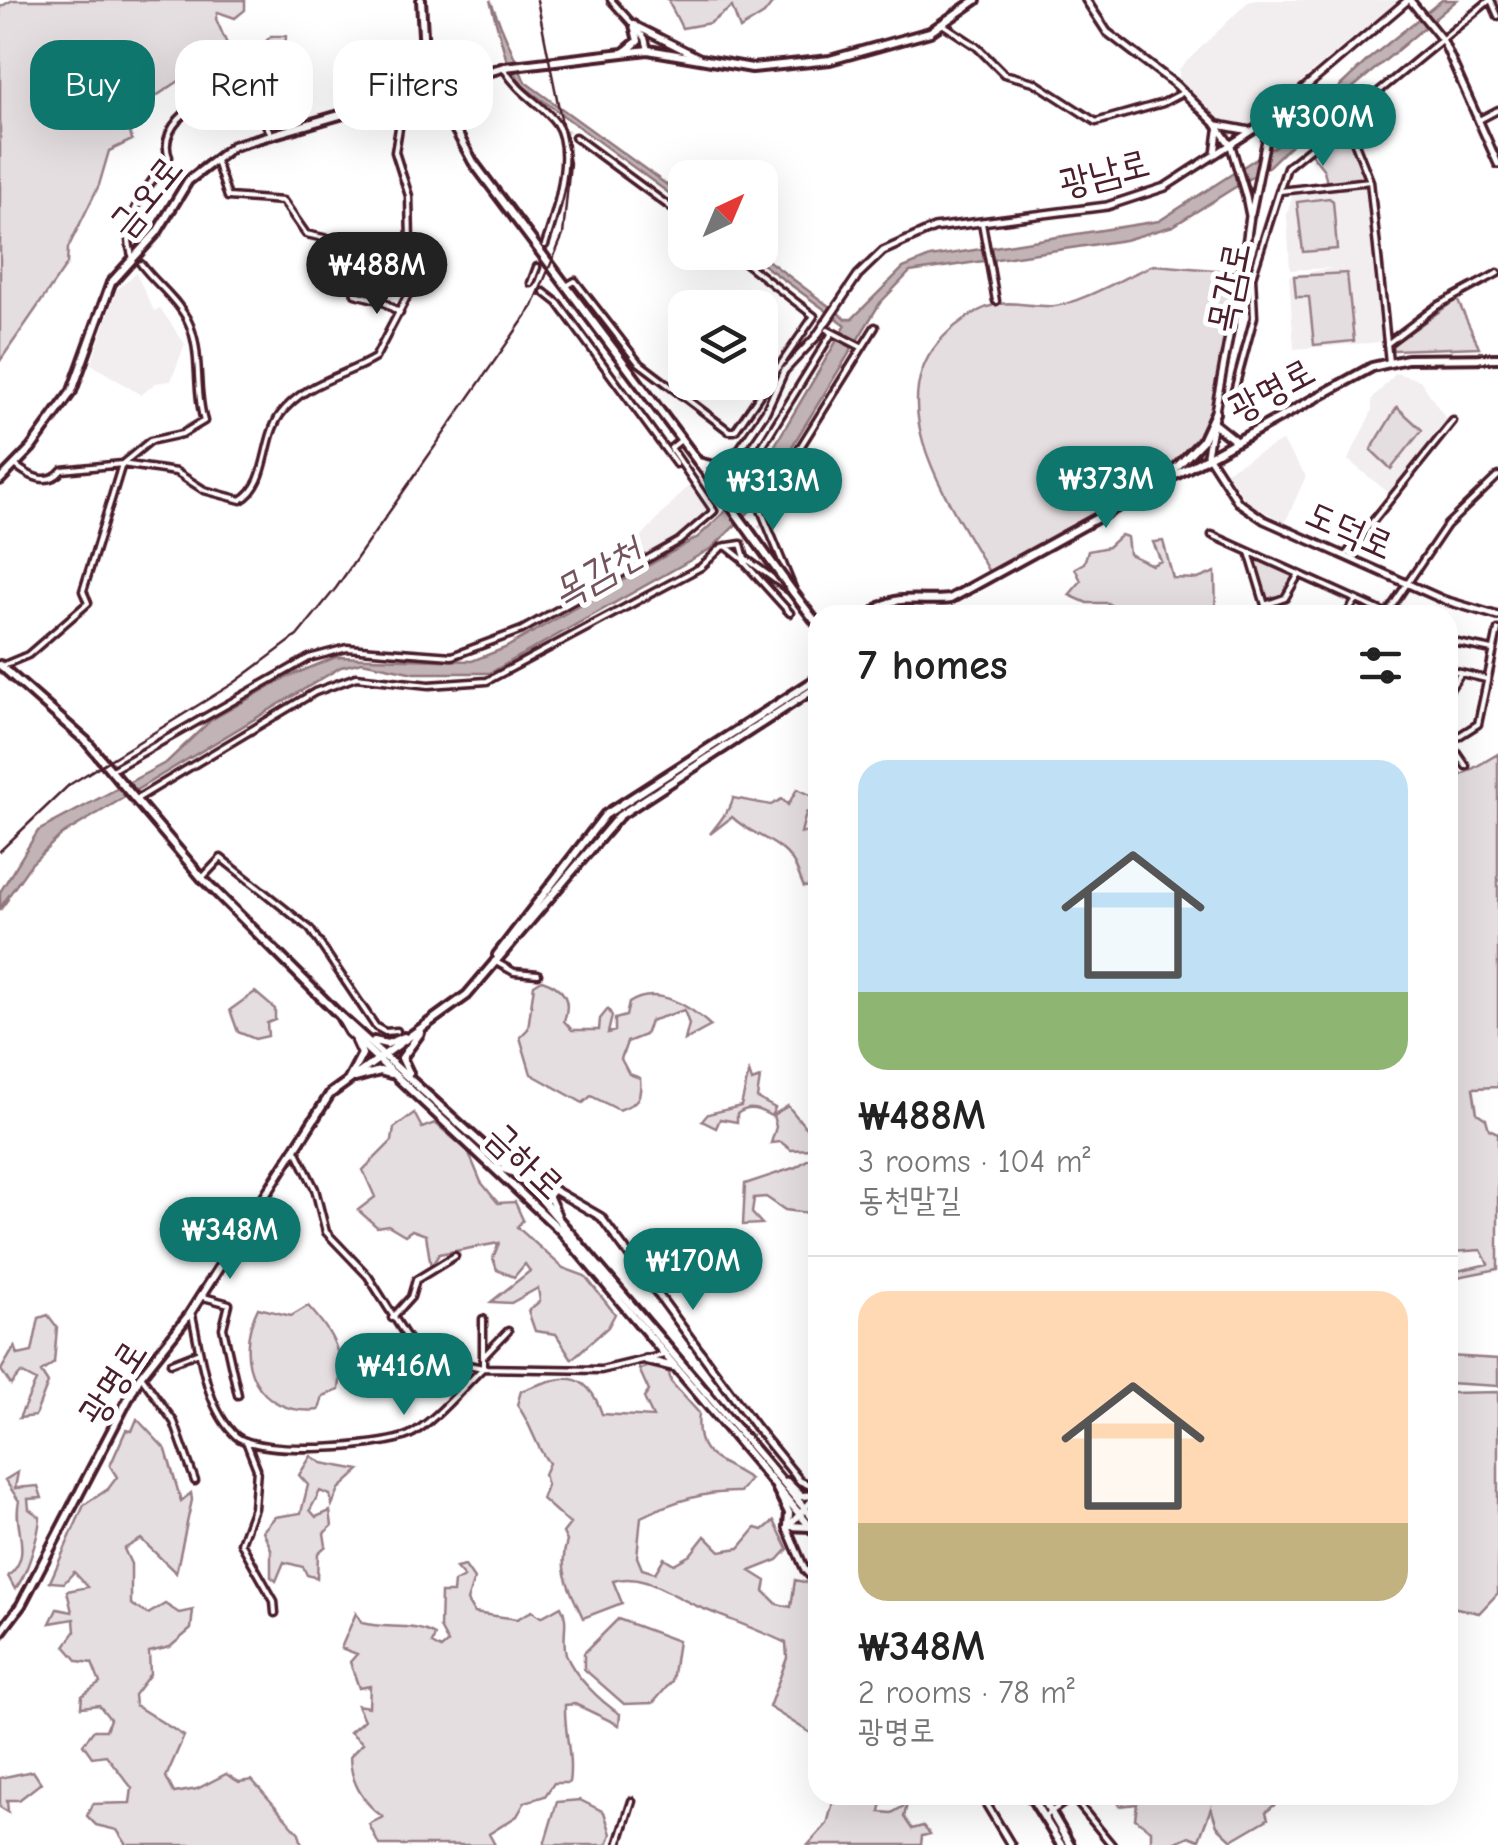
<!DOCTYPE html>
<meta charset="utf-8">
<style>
body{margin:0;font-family:"Comic Neue","Poor Story",sans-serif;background:#f6f6f6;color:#222;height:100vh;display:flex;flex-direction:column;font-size:38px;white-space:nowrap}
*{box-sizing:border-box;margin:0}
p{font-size:32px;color:#767676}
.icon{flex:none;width:55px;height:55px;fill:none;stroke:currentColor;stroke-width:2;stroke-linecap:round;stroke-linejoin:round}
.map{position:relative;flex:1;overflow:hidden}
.sheet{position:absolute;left:808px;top:605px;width:650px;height:1200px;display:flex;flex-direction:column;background:#fff;border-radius:30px;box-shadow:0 10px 40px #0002}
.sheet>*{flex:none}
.top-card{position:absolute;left:30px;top:40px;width:628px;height:90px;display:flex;gap:20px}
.needle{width:65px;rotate:44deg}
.fabs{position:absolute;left:668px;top:160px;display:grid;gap:20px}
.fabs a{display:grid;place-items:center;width:110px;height:110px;border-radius:20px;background:#fff;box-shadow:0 10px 40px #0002;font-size:50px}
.price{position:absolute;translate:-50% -85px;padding:0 22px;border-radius:35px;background:#0f766e;color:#fff;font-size:32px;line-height:65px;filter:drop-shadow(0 2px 5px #0008)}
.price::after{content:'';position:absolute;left:50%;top:60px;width:30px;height:22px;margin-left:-15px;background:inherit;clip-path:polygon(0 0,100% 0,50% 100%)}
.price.current{background:#222;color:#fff}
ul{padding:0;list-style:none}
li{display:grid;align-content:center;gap:20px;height:530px;padding:0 50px}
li+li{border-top:2px solid #e0e0e0}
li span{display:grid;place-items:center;height:310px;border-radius:30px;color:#555}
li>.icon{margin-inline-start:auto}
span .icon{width:180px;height:180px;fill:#fffc;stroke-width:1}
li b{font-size:42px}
h2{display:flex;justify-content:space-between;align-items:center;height:120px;padding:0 50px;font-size:42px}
.chip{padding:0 35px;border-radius:30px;background:#fff;box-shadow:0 10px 40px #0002;font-size:35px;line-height:90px}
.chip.current{background:#0f766e;color:#fff}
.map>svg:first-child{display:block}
.built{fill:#f2eeef}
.green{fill:#e5dee0;stroke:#987e86;stroke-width:2.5}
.water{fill:#c1b3b6;stroke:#91787e;stroke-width:2.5}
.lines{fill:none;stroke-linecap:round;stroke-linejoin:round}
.stream{stroke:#91787e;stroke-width:2.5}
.minor-tunnel{stroke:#dbd2d5;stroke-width:4;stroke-dasharray:4 2;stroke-linecap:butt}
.minor-casing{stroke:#4a1f2b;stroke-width:11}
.tertiary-casing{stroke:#4a1f2b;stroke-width:12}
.secondary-casing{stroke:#4a1f2b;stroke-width:14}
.minor{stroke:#fff;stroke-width:4}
.tertiary{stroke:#fff;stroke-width:5}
.secondary{stroke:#fff;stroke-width:6}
.rail{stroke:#4a1f2b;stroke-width:2.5}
.secondary-bridge-casing{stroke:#4a1f2b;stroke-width:14;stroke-linecap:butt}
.secondary-bridge{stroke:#fff;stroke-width:6}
.labels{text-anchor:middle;stroke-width:10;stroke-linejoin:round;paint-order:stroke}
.street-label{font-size:38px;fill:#4a1f2b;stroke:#fff}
.water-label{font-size:40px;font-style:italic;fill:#74535c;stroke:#fff}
</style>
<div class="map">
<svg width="1498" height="1845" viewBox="0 0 1498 1845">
<rect width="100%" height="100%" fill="#fff"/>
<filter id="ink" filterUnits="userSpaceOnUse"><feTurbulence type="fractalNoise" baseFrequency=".01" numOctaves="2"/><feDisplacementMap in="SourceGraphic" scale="20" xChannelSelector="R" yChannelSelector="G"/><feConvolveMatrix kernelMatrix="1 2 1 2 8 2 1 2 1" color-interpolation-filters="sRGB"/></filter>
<g filter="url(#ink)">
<!-- built -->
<path class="built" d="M1250,0H1398L1245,129L1226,125L1179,79V69Z
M1365,184L1381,342L1294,349L1289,276L1332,268L1290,270L1287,215L1293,193Z
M136,273L154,311L160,308L185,344L171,381L156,383L141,395L91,364L117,290Z
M1396,373L1420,380L1448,422L1389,493L1348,460L1372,411V399Z
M1282,441L1306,476L1285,523L1246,501L1226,471Z
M690,484L710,509L677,539L646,555L638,540Z"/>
<!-- green -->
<path class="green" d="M13,0H245V10L235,18L218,12L216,19L227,44C247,51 257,53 271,36H286L284,65L274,76L205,64L138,108L128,126L132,140L109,151L99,185L68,248L67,264L0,361V7Z
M668,0H775L764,14L740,29L732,7L710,23L682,28Z
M1343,124L1365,177L1327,183L1324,170L1310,152Z
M1329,198L1333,201L1337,249L1303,252L1297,202Z
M1154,265L1238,272L1205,441L1169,472L990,574C956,511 880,412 938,343C950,328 974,310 994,305C1012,300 1036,308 1055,306C1081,303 1127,275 1154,265Z
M1347,273L1354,341L1314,345L1309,297H1296L1294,276Z
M1457,299L1479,347L1393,350L1392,345Z
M1397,407L1422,430L1391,469L1371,450Z
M1121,535L1127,537L1129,554L1152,565L1161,561L1153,542L1163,541L1173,578L1198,579L1215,572L1216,615H1120L1108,603H1087L1069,595L1081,581L1075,568L1084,563L1088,551L1108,547Z
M1254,556L1296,575L1283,596L1266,599Z
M1498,754V1087L1473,1088L1477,1113L1486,1119L1489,1129L1498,1133V1269L1458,1277L1453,1272L1488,1264L1481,1250L1452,1252L1448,1258V783Z
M797,789L817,798V808L806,813L801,833L817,831V886L804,887C798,875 797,864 786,853C771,838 748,833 732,817L710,834C714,829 732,807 733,798L771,805L782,799L788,805Z
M542,980C563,987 572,999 564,1021L572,1030H599L600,1019L608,1009L612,1016L608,1033L615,1031V1019L626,1016L629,1003C656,985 689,1005 711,1026L685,1040L689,1024L684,1010L650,1021L645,1035L627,1042L621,1059L629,1074L640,1078C642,1098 638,1103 619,1110L591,1096L583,1103L531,1074L520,1037L528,1029L534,985Z
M255,992L275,1009V1020L267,1023L268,1036L255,1039L238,1032L230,1010Z
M749,1072L752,1081L760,1078L757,1098L775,1108L771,1116C759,1109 749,1105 737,1114V1122L720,1119L716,1128L702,1121L708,1114L741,1106Z
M788,1106L806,1128L817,1126V1214L785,1210L766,1197L754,1198L752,1213L762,1224L743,1225L745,1184L796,1167L815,1155L812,1149L791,1150L781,1142L771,1143L776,1127L773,1115Z
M414,1113L422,1128L435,1123L468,1151L481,1182L498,1203L515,1202L523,1220L517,1227L563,1268L585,1276L615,1314L608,1327L572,1359L556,1334L535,1331L528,1311L540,1301L538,1288L511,1303L491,1302L530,1271L525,1264L514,1277L497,1270L493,1258L499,1243L439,1254L431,1267L426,1235L412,1230L405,1235L388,1225L377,1227L358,1210L375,1197L363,1170L392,1141L394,1128Z
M308,1306C333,1333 344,1353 339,1390L323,1396L319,1410C256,1417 232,1359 258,1308L291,1316Z
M48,1315L57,1327L54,1363L41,1372L48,1383L35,1416L19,1418L36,1381L21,1373L11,1385L1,1370L15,1346L18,1355L32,1352L39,1318Z
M1448,1356L1498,1359V1386L1448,1383Z
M655,1365L669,1373L671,1382L699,1413C694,1459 717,1457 750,1479L740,1492C707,1491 671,1502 641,1517L637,1557L642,1569L655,1573L664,1558L674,1564L690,1555L705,1536L720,1551L739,1548L756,1528L763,1530L774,1521L788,1549L778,1560L750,1571L766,1581L764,1591L777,1604L791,1607L795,1580L809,1583L817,1594V1737L769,1707L787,1658L786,1643C757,1629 728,1619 699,1607C671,1596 645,1572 613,1581L622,1603L583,1618C571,1591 557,1571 567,1541L563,1533L570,1524L542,1499L547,1485L544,1474L549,1463C535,1447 532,1424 517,1405L521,1391C561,1376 586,1366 602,1414L653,1417L644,1398L649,1391L639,1369Z
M1498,1392V1593L1479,1613L1448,1606L1452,1559L1448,1553V1407L1450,1393Z
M137,1419L166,1450L181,1501L191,1493L192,1500L176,1573L141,1539L124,1549L131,1564V1604L148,1614L165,1604L179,1613L193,1610L191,1629L170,1647L149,1652L150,1674L134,1695L135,1705L184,1736L166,1777L174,1793L197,1789L226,1774L239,1782L252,1780L299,1833L302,1845H127L117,1830L96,1825L87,1816L92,1804L130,1803L132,1788L106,1755L92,1757L83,1744L94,1730H106L110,1719L99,1705L81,1707L82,1696L100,1683L92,1663L78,1661L65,1646L75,1632L74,1619L50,1623L57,1609L72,1612L67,1591L88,1587L74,1572L64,1583L50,1582L84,1505L108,1489L117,1477L110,1466L126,1430L132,1431Z
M311,1456L322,1463L360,1470L339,1489L332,1505L330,1495L320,1491L310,1510L316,1517L330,1511L332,1526L324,1533L326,1546L318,1553L317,1578L307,1575L303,1567L284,1562L276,1581L271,1577V1549L263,1531L275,1517L301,1513L308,1485L299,1475Z
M18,1472L15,1488L38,1486L42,1498L28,1499L29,1509L40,1517C39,1534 27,1576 15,1589L8,1576C35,1555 12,1527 19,1501L5,1480Z
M465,1566L474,1579L467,1601L474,1613L517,1619L532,1611L541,1617L561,1606C570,1622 561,1636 566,1654C573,1675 601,1702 620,1714L619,1725L575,1704L565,1705C564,1733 573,1755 569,1783H554L545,1796L525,1802L517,1816L489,1834L495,1845H379L369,1824L383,1817C363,1803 350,1781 350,1756L363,1743L350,1732L364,1720L357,1705L369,1707L370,1686L359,1688L350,1662L357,1654L341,1648L356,1613L362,1623C387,1630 411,1622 435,1635L432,1644L441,1649L448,1643L440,1628L441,1593H453L454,1582L464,1577L456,1568Z
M618,1619L678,1641L672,1681L653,1703L624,1704L584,1669V1653Z
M33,1771L41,1783L19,1800H7L8,1812L0,1807V1778Z
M835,1795H883L880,1812L892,1813L907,1804L904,1817L912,1829L923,1826L930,1834L922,1836L921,1845H808L827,1824Z
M1119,1795H1286L1266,1812L1268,1819L1232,1840L1217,1826L1211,1808L1199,1840L1189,1836L1169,1845L1151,1842V1830L1135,1819L1137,1804L1119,1806Z
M580,1800L604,1812L611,1834L607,1845H544L557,1802Z"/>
<!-- water -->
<path class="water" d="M490,0L525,82L685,198V205L523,86L506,58Z
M1442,0H1457L1331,106L1269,166L1173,226L1125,240L910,272L880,303L756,505L712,548L490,673H414L362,662L341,667L60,836L31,864L0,908V892L38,831L167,762L211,720L285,678L336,657L472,661L505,648L698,537L749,489L846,325L747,253H758L846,319H852L903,268L930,257L1159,221L1277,145L1370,58Z"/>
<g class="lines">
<!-- stream -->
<path class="stream" d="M0,910L8,899"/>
<!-- minor-tunnel -->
<path class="minor-tunnel" d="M556,123L575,137
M537,267L545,245
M615,379L638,362
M715,511L733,493
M741,544L766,521"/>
<!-- minor casing -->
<g class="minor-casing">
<path id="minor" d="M611,0L645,38L648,50
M1491,0L1498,16
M944,25L977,47L1004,74L1034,82L1096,122L1163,103L1184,92
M503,67C520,96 541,102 556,123C576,152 555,216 545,245
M420,89L407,80C402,63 407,49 422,40
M1345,118L1370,181L1389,362
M1479,120L1498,110
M575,137L685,218
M216,161L228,197L283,201L306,234L333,240L345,250L355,294L382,301L400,313
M1280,191L1370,181
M982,223L996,301
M133,258C118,218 147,189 169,157C158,130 191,104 214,95L235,116L263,119L270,132
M531,283L537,267
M568,285L575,281L638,362L729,431H735L814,316L731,252
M544,292L558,303L676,464
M828,330L861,347
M1387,344L1437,306L1498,273
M1233,395L1254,317L1252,277L1287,167L1490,0
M15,465C30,477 48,487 62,470L122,464L176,472L204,490L241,500C269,484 262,441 280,415C304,382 346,376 375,358L411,289L409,196L395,152L404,98
M733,493L832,333
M1212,535L1390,615
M726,546L746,562
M1249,552L1268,615
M1345,556L1453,421
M744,562L790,613
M793,588L761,510L875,327
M1265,605L1285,598L1299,574
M1346,615L1356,600
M1386,615L1447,525L1498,476
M1448,641L1492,650
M4,665L28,655L88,603L83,591L122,464L150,441L182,434L204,421C194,389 203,350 187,319C176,298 155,283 141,264
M1448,670L1486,679
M1448,692L1461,673
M1448,740L1466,766
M1448,743L1478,724L1498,630
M110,771L309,658L347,648L452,656L522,630L679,541L714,511L671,448L681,440
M135,800L315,692L356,677L429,685L487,681L701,567L722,547L741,544L745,558L789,590
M204,876L221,858L310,929L376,1027L385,1032L397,1031
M494,961L514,972L538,974
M296,1150L315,1189L326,1232L368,1276L418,1355L483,1368V1319
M200,1296L229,1304L223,1328L238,1395
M192,1315C201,1354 205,1407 236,1436C259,1456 381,1448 409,1435C431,1425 464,1386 483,1368L601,1370L664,1355
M392,1318L411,1297L416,1280L455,1256
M484,1356L508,1331
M171,1363L199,1352
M141,1376L174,1422L195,1481
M246,1441L257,1469L254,1508L241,1543L274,1601L275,1613
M1071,1795L1112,1845
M1045,1816L1075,1795
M618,1845L632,1801"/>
</g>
<!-- tertiary casing -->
<g class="tertiary-casing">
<path id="tertiary" d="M1086,0L1107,32L1176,85L1215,123L1231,146L1246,196L1250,216L1245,251L1207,454L1238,502L1264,520L1444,600L1498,616
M1410,0L1443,41L1498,164
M634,25L698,57
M1218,125L1250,131
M1215,154L1218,131
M1251,214L1266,140L1282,111
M715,485L766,411L784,371L816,337L858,275L883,251L934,228L1107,206L1165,187L1262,124L1408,0
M496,1167L542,1183L601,1217L755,1426L800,1481L818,1489
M554,1190L549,1196L557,1214
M815,1497L787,1528L805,1570L818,1584
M981,1795L1011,1845"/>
</g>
<!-- secondary casing -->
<g class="secondary-casing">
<path id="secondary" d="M421,0L424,52L431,85L473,162L723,495
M626,51L638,41L634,25
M380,99L405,70
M1213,423L1233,439
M698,462L714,466L734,457
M1173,471L1202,441L1215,413
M0,480L31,448L72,391L111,283L157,232L188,181L233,146L505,67L648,50L752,68L830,60L930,32L976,0
M793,592L818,625
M872,615C890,591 923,603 950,599L1372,367L1407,359L1498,358
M0,665L86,741L202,878L341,1017L536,1193L818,1524
M497,955L605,815L818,678
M341,1018L349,1032L561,1231L818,1536
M374,1041L387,1044L404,1037
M409,1073L402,1058L420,1033
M355,1078L380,1071L391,1074
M349,1079L362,1054L356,1041
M501,1157L542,1183
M646,1360L674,1367
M787,1482L801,1496L817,1495L818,1518
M776,1487L789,1513L788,1526L810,1527
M0,1633L21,1605L139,1378L189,1315L330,1094L467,995L619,816L811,691L818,679
M1030,1795L1061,1845
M1041,1795L1070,1845"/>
</g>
<!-- minor -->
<use href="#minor" class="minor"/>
<!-- tertiary -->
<use href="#tertiary" class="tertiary"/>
<!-- secondary -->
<use href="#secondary" class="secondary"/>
<!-- rail -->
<path class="rail" d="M0,851L69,785L234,683L297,636L336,588L533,306L563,235L570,163L537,0"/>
<!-- secondary-bridge casing -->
<g class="secondary-bridge-casing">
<path id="secondary-bridge" d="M723,495L793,592"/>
</g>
<!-- secondary-bridge -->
<use href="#secondary-bridge" class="secondary-bridge"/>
</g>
</g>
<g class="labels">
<!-- street labels -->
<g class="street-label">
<text transform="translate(1104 172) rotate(-14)" y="13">광남로</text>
<text transform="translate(145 196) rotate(-51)" y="13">금오로</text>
<text transform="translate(1228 287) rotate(-79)" y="13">목감로</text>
<text transform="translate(1271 389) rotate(-28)" y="13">광명로</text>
<text transform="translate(1350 529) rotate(24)" y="13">도덕로</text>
<text transform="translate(526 1160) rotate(44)" y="13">금하로</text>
<text transform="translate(112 1382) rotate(-57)" y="13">광명로</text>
</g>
<!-- water labels -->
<g class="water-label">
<text transform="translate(596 572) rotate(-30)" y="14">목감천</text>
</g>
</g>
</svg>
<div class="fabs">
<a><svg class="needle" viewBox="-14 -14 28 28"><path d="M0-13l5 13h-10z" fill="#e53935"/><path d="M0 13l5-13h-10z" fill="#767676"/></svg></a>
<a><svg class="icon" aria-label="layers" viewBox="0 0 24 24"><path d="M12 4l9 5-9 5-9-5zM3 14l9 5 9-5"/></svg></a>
</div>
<b class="price" style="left:1323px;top:169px">₩300M</b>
<b class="price current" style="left:377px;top:317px">₩488M</b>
<b class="price" style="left:1106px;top:531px">₩373M</b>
<b class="price" style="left:773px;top:533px">₩313M</b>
<b class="price" style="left:230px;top:1282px">₩348M</b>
<b class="price" style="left:693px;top:1313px">₩170M</b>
<b class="price" style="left:404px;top:1418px">₩416M</b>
<div class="top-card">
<a class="chip current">Buy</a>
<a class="chip">Rent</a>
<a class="chip">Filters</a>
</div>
<section class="sheet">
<h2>7 homes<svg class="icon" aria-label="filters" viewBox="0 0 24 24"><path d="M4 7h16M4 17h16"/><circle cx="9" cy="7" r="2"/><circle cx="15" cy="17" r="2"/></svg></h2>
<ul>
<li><span style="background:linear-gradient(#bfe0f5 75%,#8fb573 0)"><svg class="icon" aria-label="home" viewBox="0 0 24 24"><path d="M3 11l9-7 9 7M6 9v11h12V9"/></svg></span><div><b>₩488M</b><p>3 rooms · 104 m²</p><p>동천말길</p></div></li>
<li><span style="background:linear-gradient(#ffd9b3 75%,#c2b280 0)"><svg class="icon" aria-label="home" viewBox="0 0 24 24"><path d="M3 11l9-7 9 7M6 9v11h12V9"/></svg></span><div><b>₩348M</b><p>2 rooms · 78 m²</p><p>광명로</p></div></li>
</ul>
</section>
</div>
